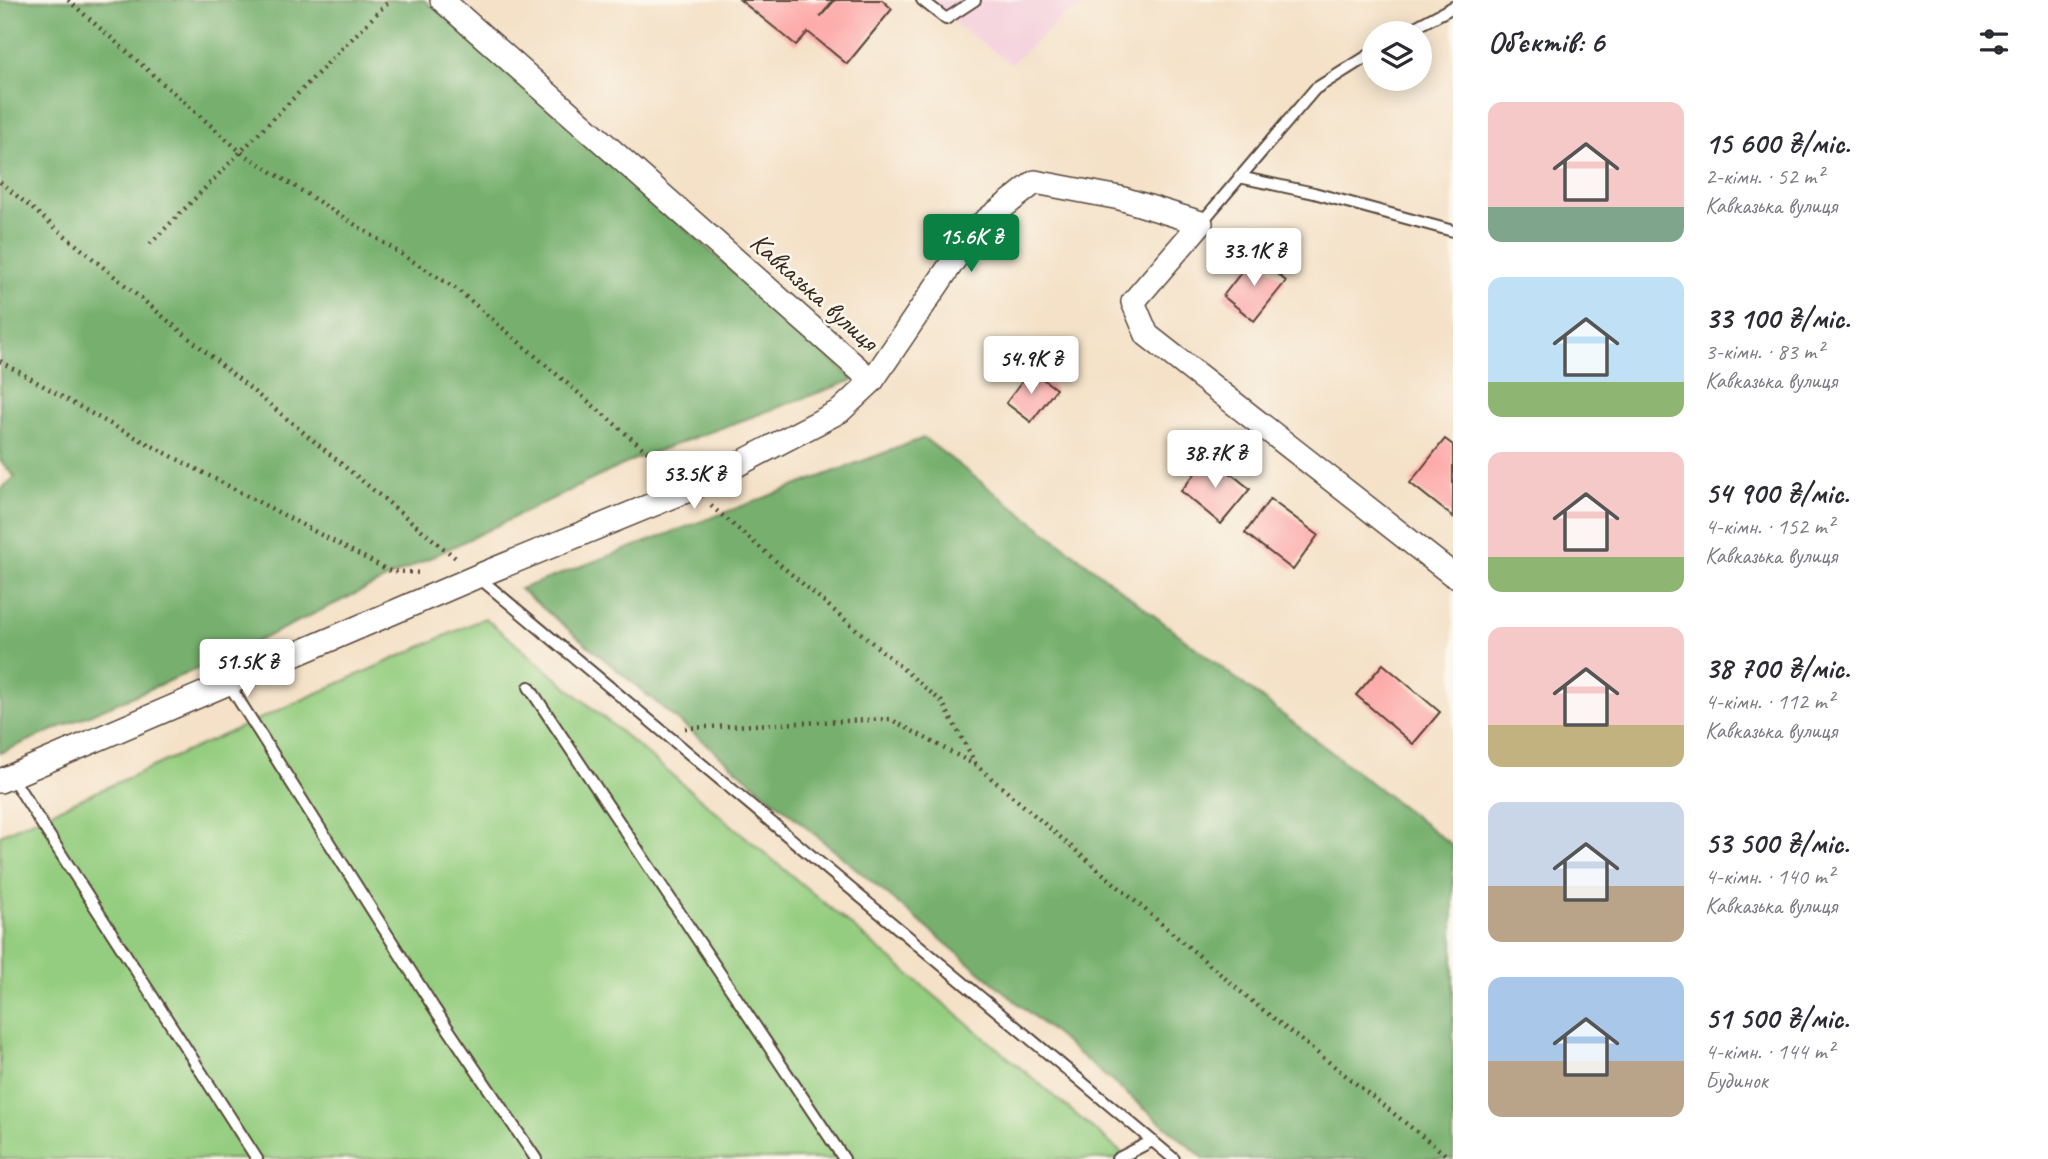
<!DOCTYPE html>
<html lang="uk">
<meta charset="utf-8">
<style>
body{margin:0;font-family:Caveat,sans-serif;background:#f2f2f3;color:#2b2b33;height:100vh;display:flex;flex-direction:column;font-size:26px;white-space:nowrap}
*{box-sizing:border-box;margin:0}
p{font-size:23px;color:#7c7c81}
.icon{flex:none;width:38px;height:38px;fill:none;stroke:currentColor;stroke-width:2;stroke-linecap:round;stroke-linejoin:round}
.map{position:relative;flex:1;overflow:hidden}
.sheet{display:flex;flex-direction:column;background:#fff;width:595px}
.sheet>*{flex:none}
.fabs{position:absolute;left:1362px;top:21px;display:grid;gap:14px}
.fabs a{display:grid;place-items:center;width:70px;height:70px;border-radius:50%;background:#fff;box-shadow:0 4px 18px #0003;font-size:35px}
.price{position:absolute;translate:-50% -60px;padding:0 16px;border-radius:7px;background:#fff;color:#222;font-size:23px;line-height:46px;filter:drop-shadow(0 2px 4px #0008)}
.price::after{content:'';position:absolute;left:50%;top:42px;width:21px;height:16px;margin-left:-10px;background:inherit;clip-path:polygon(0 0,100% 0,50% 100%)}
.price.active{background:#0b8043;color:#fff}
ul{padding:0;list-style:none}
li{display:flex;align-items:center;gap:21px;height:175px;padding:0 35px}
li span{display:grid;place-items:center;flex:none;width:196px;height:140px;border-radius:14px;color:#555}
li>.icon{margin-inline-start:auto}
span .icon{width:84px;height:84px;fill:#fffc;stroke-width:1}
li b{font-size:30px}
h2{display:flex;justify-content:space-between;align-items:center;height:84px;padding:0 35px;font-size:30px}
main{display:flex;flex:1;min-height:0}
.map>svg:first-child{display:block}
.built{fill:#f4cfdd}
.green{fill:#94cd7f;stroke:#687c4e;stroke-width:2}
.forest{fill:#77b06e;stroke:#596d46;stroke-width:2}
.building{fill:#fda9a8}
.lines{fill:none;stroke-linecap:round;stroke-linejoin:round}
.lane-casing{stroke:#574537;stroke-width:14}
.street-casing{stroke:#574537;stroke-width:26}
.path{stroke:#574537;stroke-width:4.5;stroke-dasharray:2 5;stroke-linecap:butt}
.lane{stroke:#fff;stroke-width:10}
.street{stroke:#fff;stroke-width:23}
.labels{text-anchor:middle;stroke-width:5;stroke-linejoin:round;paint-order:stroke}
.street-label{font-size:28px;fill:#3b2a1e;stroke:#fbf7ec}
</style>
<main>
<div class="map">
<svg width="1453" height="1159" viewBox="0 0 1453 1159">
<rect width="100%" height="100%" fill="#fbf7ec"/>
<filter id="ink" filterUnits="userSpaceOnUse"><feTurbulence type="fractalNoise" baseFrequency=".0143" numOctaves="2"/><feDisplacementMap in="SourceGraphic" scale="14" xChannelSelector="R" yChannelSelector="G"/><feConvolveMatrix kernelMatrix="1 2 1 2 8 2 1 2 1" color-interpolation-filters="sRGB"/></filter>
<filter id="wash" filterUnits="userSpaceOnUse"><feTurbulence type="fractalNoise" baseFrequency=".00686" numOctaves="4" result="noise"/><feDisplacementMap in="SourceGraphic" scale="28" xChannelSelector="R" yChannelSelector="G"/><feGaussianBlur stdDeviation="1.57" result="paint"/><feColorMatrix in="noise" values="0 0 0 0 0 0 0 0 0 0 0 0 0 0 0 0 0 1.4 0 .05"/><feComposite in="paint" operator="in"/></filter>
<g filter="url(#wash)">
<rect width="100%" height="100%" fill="#f4e1c7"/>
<!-- built -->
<path class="built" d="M922,0H1097L1064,16L1011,64Z"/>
<!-- green -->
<path class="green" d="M485,618L1129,1159H0V835Z"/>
<!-- forest -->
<path class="forest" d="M0,0H424L494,57L854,380L635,459L220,659L0,753V490L15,477L0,460Z
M924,438L1453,846V1159H1205L520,589Z"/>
<g id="blocks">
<!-- building -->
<path class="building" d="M740,0H833L820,17L835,0H882L892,9L847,64L808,32L796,45Z
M1254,256L1286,281L1254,321L1223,296Z
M1031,370L1056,389L1031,422L1006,403Z
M1445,439L1453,445V517L1410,483Z
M1209,456L1250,489L1221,524L1181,491Z
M1270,499L1318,535L1293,570L1245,533Z
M1383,664L1440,712L1413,744L1356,695Z"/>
</g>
</g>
<g filter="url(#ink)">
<use href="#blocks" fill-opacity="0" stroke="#574537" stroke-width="2"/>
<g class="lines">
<!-- lane casing -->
<g class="lane-casing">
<path id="lane" d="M922,0L946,19L975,0
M1404,33L1453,7
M1239,177L1314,193L1453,231
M1201,223L1315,89L1374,52
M478,577L1174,1159
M228,683L434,1008L536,1159
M529,687L844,1159
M11,776L257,1159
M1117,1159L1152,1141"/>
</g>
<!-- street casing -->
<g class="street-casing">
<path id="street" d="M442,0L872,381L975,229L1035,182L1120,198L1201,223L1133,302L1147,335L1453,575
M0,781L478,576L691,489L840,411L872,381"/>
</g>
<!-- path -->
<path class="path" d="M68,0L242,153L458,290L672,473
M0,182L458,560
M150,244L390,0
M0,361L101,419L390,571L422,573
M711,506L942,702L977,766
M685,728L890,719L977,766L1253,1002L1451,1159"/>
<!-- lane -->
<use href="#lane" class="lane"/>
<!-- street -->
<use href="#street" class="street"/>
</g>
</g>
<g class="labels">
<!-- street labels -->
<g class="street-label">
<text transform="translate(815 291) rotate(42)" y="10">Кавказька вулиця</text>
</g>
</g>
</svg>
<div class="fabs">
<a><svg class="icon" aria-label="layers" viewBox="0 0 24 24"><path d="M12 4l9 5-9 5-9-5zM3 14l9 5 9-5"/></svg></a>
</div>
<b class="price active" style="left:971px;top:274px">15.6K ₴</b>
<b class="price" style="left:1254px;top:288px">33.1K ₴</b>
<b class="price" style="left:1031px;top:396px">54.9K ₴</b>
<b class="price" style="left:1215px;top:490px">38.7K ₴</b>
<b class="price" style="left:694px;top:511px">53.5K ₴</b>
<b class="price" style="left:247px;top:699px">51.5K ₴</b>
</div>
<section class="sheet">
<h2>Об’єктів: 6<svg class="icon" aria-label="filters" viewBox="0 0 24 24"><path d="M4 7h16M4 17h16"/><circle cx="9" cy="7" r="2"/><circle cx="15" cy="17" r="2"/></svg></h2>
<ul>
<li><span style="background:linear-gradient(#f6c9c9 75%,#7fa58c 0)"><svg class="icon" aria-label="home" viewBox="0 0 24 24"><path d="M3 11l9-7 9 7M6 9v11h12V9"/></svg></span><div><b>15 600 ₴/міс.</b><p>2-кімн. · 52 m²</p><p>Кавказька вулиця</p></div></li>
<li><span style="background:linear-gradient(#bfe0f5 75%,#8fb573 0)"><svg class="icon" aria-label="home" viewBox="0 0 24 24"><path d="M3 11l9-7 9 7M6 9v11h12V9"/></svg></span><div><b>33 100 ₴/міс.</b><p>3-кімн. · 83 m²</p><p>Кавказька вулиця</p></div></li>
<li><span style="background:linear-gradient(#f6c9c9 75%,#8fb573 0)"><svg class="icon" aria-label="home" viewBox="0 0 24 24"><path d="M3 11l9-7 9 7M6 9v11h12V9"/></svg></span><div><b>54 900 ₴/міс.</b><p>4-кімн. · 152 m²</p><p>Кавказька вулиця</p></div></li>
<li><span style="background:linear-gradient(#f6c9c9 70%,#c2b280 0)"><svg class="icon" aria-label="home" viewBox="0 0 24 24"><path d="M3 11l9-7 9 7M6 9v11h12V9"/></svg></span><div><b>38 700 ₴/міс.</b><p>4-кімн. · 112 m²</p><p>Кавказька вулиця</p></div></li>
<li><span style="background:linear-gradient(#c9d6e8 60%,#b9a48a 0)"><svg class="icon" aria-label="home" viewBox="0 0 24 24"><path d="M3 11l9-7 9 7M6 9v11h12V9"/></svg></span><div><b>53 500 ₴/міс.</b><p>4-кімн. · 140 m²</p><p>Кавказька вулиця</p></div></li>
<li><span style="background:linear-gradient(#a9c7e8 60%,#b9a48a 0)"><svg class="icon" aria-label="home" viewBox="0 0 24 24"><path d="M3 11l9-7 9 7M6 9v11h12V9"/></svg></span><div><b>51 500 ₴/міс.</b><p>4-кімн. · 144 m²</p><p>Будинок</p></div></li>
</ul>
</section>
</main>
